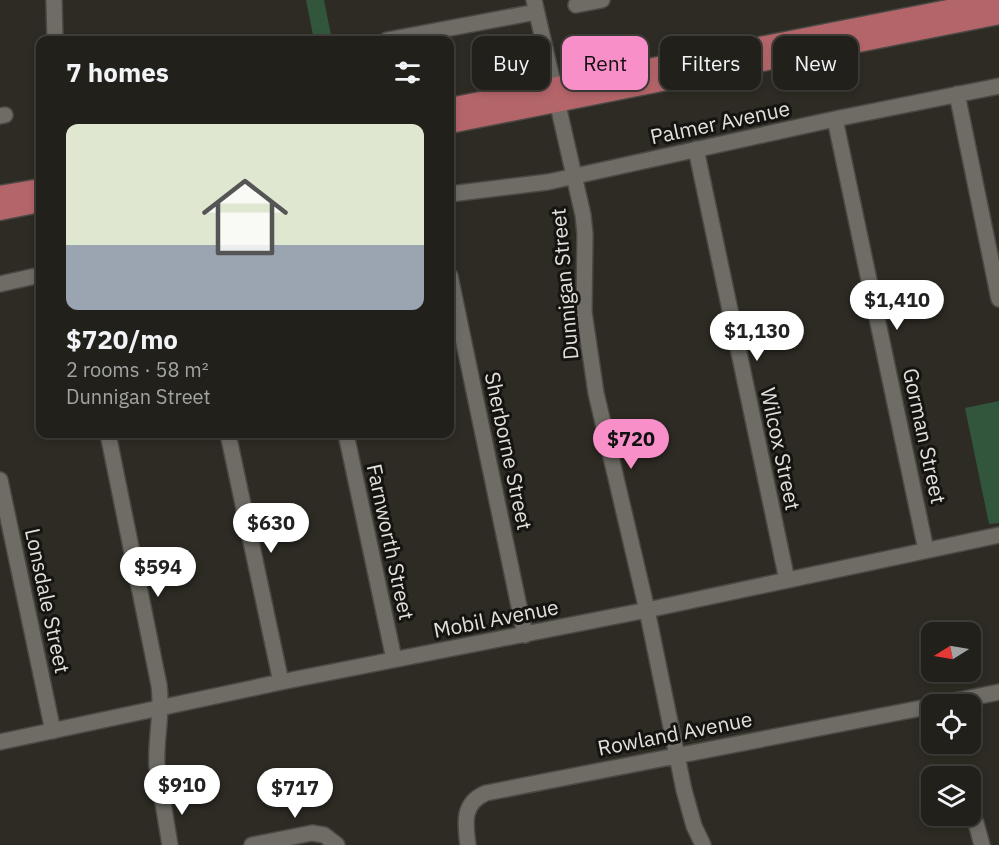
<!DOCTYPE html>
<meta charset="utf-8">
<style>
body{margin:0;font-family:"IBM Plex Sans",sans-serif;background:#2a2824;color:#f1f3f6;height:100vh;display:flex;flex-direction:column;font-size:22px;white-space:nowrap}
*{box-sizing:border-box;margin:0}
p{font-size:20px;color:#a2a3a3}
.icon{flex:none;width:33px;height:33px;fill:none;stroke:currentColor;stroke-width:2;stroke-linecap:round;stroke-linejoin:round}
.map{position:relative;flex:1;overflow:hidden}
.drawer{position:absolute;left:36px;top:36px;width:418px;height:402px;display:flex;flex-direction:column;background:#22201b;border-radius:12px;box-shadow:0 3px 9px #0003,0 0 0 2px #3f3e3a}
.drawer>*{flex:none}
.top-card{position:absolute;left:472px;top:36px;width:436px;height:54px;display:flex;gap:12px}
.needle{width:39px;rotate:259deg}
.buttons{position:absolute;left:921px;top:622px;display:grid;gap:12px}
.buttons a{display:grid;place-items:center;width:60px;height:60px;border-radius:12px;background:#22201b;box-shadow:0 3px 9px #0003,0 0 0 2px #3f3e3a;font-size:30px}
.price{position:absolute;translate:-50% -51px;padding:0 14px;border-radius:21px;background:#fff;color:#222;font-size:20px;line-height:39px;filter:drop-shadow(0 2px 3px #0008)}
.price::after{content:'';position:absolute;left:50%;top:36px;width:18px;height:14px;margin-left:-9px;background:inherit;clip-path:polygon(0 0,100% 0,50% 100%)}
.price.selected{background:#f98fc9;color:#111}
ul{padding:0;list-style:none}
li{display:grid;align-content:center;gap:12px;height:318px;padding:0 30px}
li+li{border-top:2px solid #3f3e3a}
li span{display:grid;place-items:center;height:186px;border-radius:12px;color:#555}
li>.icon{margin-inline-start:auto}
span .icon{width:108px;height:108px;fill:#fffc;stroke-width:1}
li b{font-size:26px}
h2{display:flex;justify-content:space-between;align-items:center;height:72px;padding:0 30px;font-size:26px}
.tag{padding:0 21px;border-radius:12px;background:#22201b;box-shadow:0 3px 9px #0003,0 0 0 2px #3f3e3a;font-size:21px;line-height:54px}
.tag.selected{background:#f98fc9;color:#111}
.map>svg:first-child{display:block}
.green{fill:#32563c}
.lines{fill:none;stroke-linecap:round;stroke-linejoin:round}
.minor-casing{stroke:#4b4943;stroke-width:18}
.major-casing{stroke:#4b4943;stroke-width:21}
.minor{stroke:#6e6c64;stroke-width:15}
.major{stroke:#b4656a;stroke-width:18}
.labels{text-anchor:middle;stroke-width:6;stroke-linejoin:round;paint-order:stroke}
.street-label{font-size:21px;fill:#e2e1dc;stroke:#151411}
</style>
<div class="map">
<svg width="999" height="845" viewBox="0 0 999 845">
<rect width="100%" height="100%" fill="#2e2b24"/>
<!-- green -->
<path class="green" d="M306,0H324L332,40H314Z
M999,401V523L989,524L965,408Z"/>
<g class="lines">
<!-- minor casing -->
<g class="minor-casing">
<path id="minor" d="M54,0L55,40
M534,0L583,215L585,234L584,312L596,393L647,610L684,790L694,826L703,845
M576,5L602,0
M387,40L536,12
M957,94L999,299
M0,116L5,115
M835,119L926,550
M696,149L787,580
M450,194L548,182L835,119L999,86
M450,276L525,635
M0,284L40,275
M108,434L159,685C163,713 155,740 157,767
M228,434L281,682
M346,434L394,659
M0,480L53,731
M935,705L999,692
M0,742L281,682L647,610L999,535
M161,791L170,845
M976,823L982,845
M252,845L312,833L324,835L337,845
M468,845C465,823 462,803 486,793L932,706"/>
</g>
<!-- major casing -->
<g class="major-casing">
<path id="major" d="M450,107L994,0
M450,124L999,15
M0,195L40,188
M0,211L40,203"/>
</g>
<!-- minor -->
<use href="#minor" class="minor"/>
<!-- major -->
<use href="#major" class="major"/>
</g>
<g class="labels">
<!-- street labels -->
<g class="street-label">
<text transform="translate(720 123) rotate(-12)" y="7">Palmer Avenue</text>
<text transform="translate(565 284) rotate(-95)" y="7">Dunnigan Street</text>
<text transform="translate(924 436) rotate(78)" y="7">Gorman Street</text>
<text transform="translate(780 449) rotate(78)" y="7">Wilcox Street</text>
<text transform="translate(508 451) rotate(78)" y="7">Sherborne Street</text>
<text transform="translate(390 542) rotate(78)" y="7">Farnworth Street</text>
<text transform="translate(47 601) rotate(78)" y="7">Lonsdale Street</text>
<text transform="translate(496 619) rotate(-11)" y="7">Mobil Avenue</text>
<text transform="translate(675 734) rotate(-11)" y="7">Rowland Avenue</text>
</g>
</g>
</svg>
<div class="buttons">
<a><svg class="needle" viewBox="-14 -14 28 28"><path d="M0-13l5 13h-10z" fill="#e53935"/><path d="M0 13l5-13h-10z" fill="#a2a3a3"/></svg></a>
<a><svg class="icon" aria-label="locate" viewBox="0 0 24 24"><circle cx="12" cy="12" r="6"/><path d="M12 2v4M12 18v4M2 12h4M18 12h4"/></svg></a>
<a><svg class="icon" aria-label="layers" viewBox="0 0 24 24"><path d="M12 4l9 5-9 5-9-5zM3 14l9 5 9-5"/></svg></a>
</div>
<b class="price" style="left:897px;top:331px">$1,410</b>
<b class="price" style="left:757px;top:362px">$1,130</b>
<b class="price selected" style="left:631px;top:470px">$720</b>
<b class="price" style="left:271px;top:554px">$630</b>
<b class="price" style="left:158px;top:598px">$594</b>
<b class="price" style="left:182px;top:816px">$910</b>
<b class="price" style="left:295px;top:819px">$717</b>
<div class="top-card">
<a class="tag">Buy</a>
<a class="tag selected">Rent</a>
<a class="tag">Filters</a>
<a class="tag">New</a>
</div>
<section class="drawer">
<h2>7 homes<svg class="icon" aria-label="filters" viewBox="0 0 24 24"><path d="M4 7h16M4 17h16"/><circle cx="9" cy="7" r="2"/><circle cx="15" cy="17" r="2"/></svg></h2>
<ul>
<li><span style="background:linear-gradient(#dfe7d0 65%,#9aa5b1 0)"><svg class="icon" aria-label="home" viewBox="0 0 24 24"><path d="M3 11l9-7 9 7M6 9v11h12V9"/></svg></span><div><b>$720/mo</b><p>2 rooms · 58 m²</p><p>Dunnigan Street</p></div></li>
</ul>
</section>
</div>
